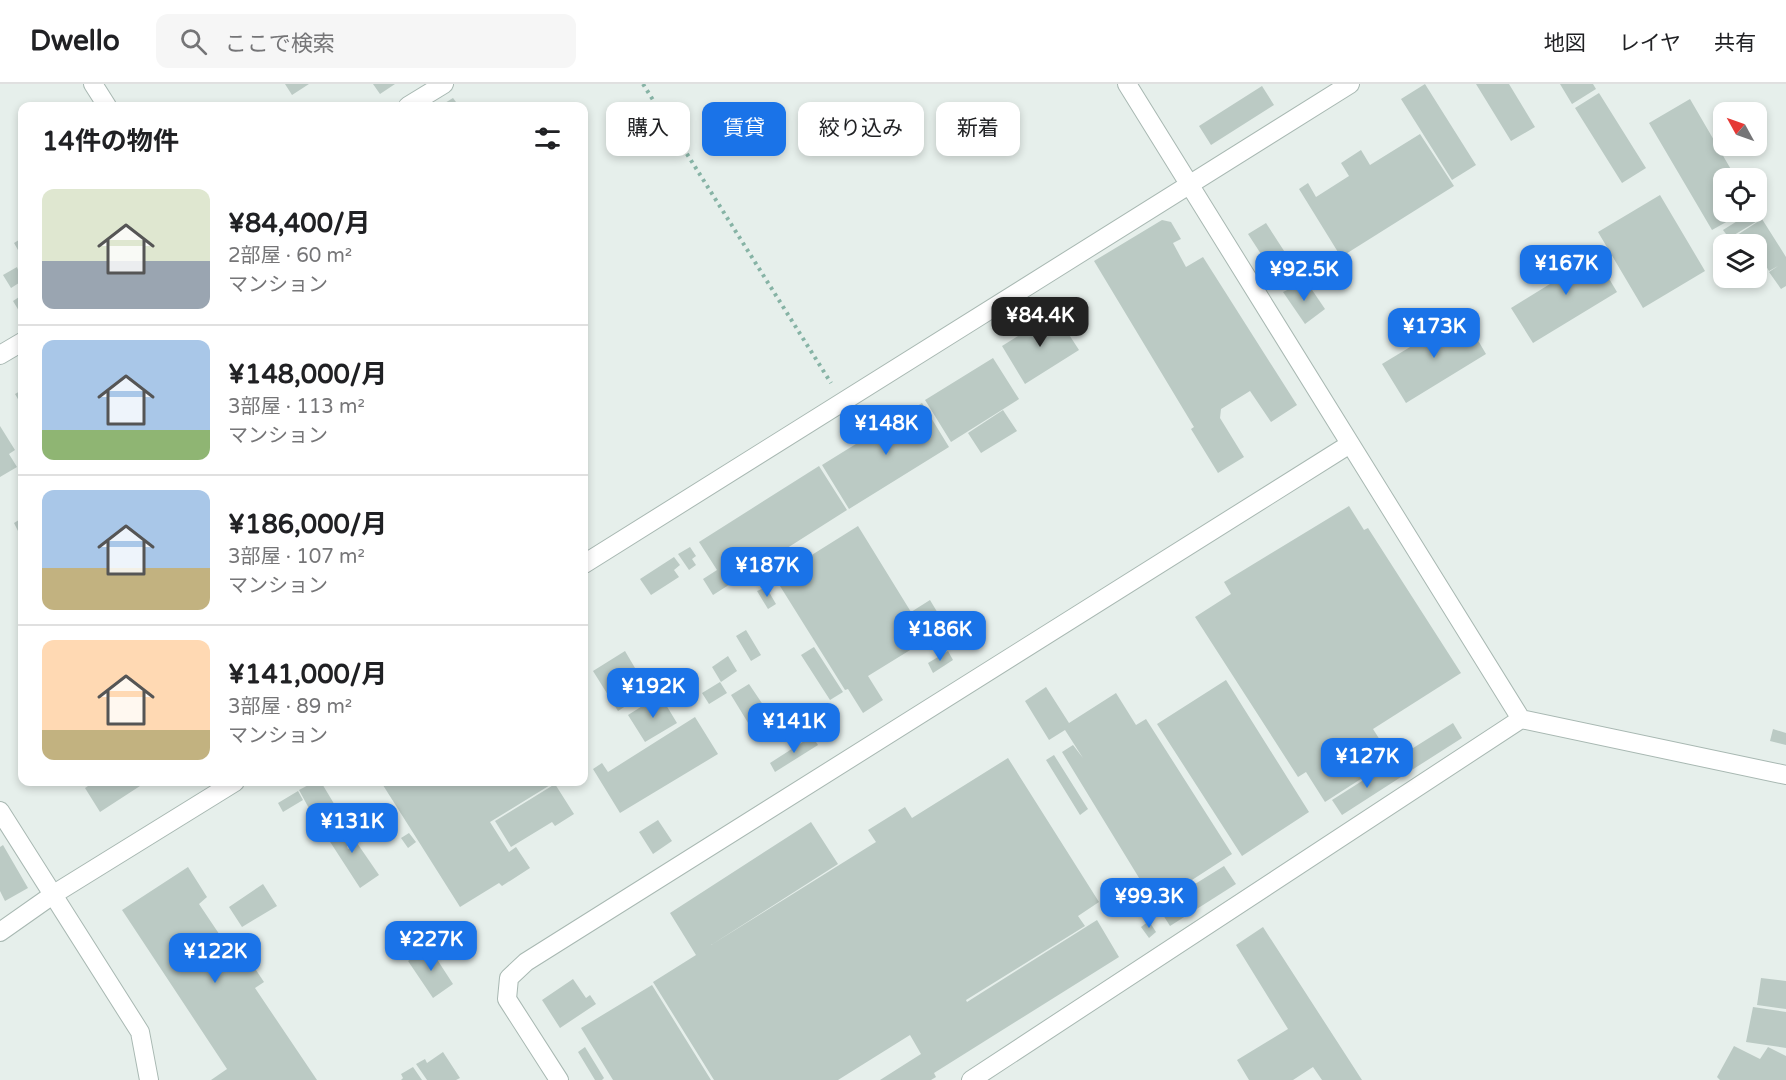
<!DOCTYPE html>
<html lang="ja">
<meta charset="utf-8">
<style>
body{margin:0;font-family:"Varela Round","Noto Sans JP",sans-serif;background:#f6f6f6;color:#202124;height:100vh;display:flex;flex-direction:column;font-size:22px;white-space:nowrap}
*{box-sizing:border-box;margin:0}
p{font-size:20px;color:#757577}
.icon{flex:none;width:33px;height:33px;fill:none;stroke:currentColor;stroke-width:2;stroke-linecap:round;stroke-linejoin:round}
.map{position:relative;flex:1;overflow:hidden}
.side{position:absolute;left:18px;top:18px;width:570px;height:684px;display:flex;flex-direction:column;background:#fff;border-radius:12px;box-shadow:0 3px 9px #0003}
.side>*{flex:none}
.top-card{position:absolute;left:606px;top:18px;width:570px;height:54px;display:flex;gap:12px}
.needle{width:39px;rotate:310deg}
.buttons{position:absolute;left:1713px;top:18px;display:grid;gap:12px}
.buttons a{display:grid;place-items:center;width:54px;height:54px;border-radius:12px;background:#fff;box-shadow:0 3px 9px #0003;font-size:30px}
.price{position:absolute;translate:-50% -51px;padding:0 14px;border-radius:12px;background:#1a73e8;color:#fff;font-size:20px;line-height:39px;filter:drop-shadow(0 2px 3px #0008)}
.price::after{content:'';position:absolute;left:50%;top:36px;width:18px;height:14px;margin-left:-9px;background:inherit;clip-path:polygon(0 0,100% 0,50% 100%)}
.price.selected{background:#222;color:#fff}
ul{padding:0;list-style:none}
li{display:flex;align-items:center;gap:18px;height:150px;padding:0 24px}
li+li{border-top:2px solid #e0e0e0}
li span{display:grid;place-items:center;flex:none;width:168px;height:120px;border-radius:12px;color:#555}
li>.icon{margin-inline-start:auto}
span .icon{width:72px;height:72px;fill:#fffc;stroke-width:1}
li b{font-size:26px}
h2{display:flex;justify-content:space-between;align-items:center;height:72px;padding:0 24px;font-size:26px}
.pill{padding:0 21px;border-radius:12px;background:#fff;box-shadow:0 3px 9px #0003;font-size:21px;line-height:54px}
.pill.selected{background:#1a73e8;color:#fff}
header{display:flex;align-items:center;gap:36px;box-sizing:border-box;height:84px;padding:0 30px;background:#fff;border-bottom:2px solid #e0e0e0}
header strong{font-size:28px}
nav{display:flex;gap:33px;margin-inline-start:auto;font-size:21px}
.search{width:420px;height:54px;background:#f6f6f6;display:flex;align-items:center;gap:15px;box-sizing:border-box;padding:0 21px;border-radius:12px;color:#757577;font-size:22px}
.map>svg:first-child{display:block}
.building{fill:#bbcac4}
.lines{fill:none;stroke-linecap:round;stroke-linejoin:round}
.minor-casing{stroke:#a8b8b2;stroke-width:20}
.path{stroke:#86b3a5;stroke-width:4;stroke-dasharray:3 4.5;stroke-linecap:butt}
.minor{stroke:#fff;stroke-width:18}
</style>
<header>
<strong>Dwello</strong>
<div class="search"><svg class="icon" aria-label="search" viewBox="0 0 24 24"><circle cx="10" cy="10" r="6"/><path d="M15 15l6 6"/></svg>ここで検索</div>
<nav><a>地図</a><a>レイヤ</a><a>共有</a></nav>
</header>
<div class="map">
<svg width="1786" height="996" viewBox="0 0 1786 996">
<rect width="100%" height="100%" fill="#e6efeb"/>
<!-- building -->
<path class="building" d="M285,0H309L292,11Z
M373,0H395L380,10Z
M1425,0L1476,81L1452,96L1401,15Z
M1476,0H1509L1535,43L1511,57Z
M1560,0H1593L1596,5L1572,20Z
M1262,2L1274,21L1211,61L1199,42Z
M1599,9L1646,84L1622,99L1575,24Z
M453,14L459,22H440Z
M1690,15L1736,94H1724V128H1744L1712,146L1649,39Z
M1420,50L1454,102L1341,173L1299,105L1308,99L1316,113L1349,92L1341,79L1361,66L1370,81Z
M1660,111L1705,187L1643,224L1598,148Z
M1758,124L1764,133L1729,154L1723,146Z
M1762,135L1786,173V202L1781,205L1769,188L1778,182L1769,187L1766,182L1756,188V160H1724V173L1717,164Z
M1162,136L1171,138L1181,155L1173,159L1186,183L1203,173L1297,321L1271,338L1250,307L1221,325L1220,334L1244,373L1218,389L1191,345L1194,343L1094,177Z
M1266,139L1288,173L1270,184L1248,150Z
M22,154V173L14,159Z
M1589,161L1617,208L1533,259L1511,224L1571,187L1564,176Z
M17,183L22,197L11,204L3,191Z
M1288,185L1296,196L1285,205L1276,193Z
M1306,197L1325,225L1305,240L1283,208Z
M22,211V232L13,217Z
M1055,229L1079,266L1025,300L1002,262Z
M1463,231L1486,270L1406,319L1382,280Z
M993,274L1019,315L951,358L925,316Z
M22,306V322L15,310Z
M922,319L949,363L849,425L822,381Z
M1003,326L1017,347L981,369L968,349Z
M0,342L15,366L9,370L17,383L0,393Z
M819,382L847,426L713,511L703,495L717,486L699,458Z
M1349,422L1364,446L1368,444L1461,589L1373,645L1392,675L1325,718L1306,688L1298,693L1195,533L1231,510L1224,498Z
M22,434V455L14,439Z
M858,442L911,528L930,516L939,531L920,542L928,555L868,592L883,616L863,629L848,605L845,606L775,494Z
M690,463L696,472L692,475L696,481L689,486L678,470Z
M674,473L680,481L674,486L679,493L651,511L640,495Z
M766,503L776,520L768,525L757,507Z
M746,546L761,571L751,577L736,552Z
M814,563L843,608L830,616L801,571Z
M625,567L635,584L624,591L638,614L618,627L593,587Z
M948,567L953,576L933,589L928,579Z
M728,572L737,587L721,598L712,583Z
M1226,596L1309,728L1242,772L1157,640Z
M720,598L727,609L709,620L702,609Z
M749,600L778,643L758,655L731,611Z
M1046,603L1069,639L1116,609L1136,641L1146,635L1232,770L1155,820L1062,668L1073,661L1083,674L1065,646L1049,656L1025,617Z
M660,611L677,639L645,658L628,631Z
M695,633L718,670L620,729L593,685L602,679L608,688Z
M1453,639L1462,654L1404,691L1394,676Z
M1773,645L1786,649V661L1770,657Z
M812,652L818,661L775,688L770,679Z
M1054,671L1088,725L1080,731L1046,676Z
M1008,674L1099,818L1078,832L1085,842L966,916L967,918L1097,836L1119,873L934,989L936,993L931,996H880L921,970L910,951L838,996H714L653,898L696,871L670,829L811,738L838,780L711,861L876,758L868,746L905,723L912,734Z
M1392,678L1401,693L1342,731L1332,716Z
M85,698H137L140,702L100,728L85,704L88,702Z
M314,698H321L339,728L318,741L299,706Z
M381,698H555L490,738L509,768L516,763L530,784L502,802L499,799L460,823Z
M555,700L574,730L555,742L552,738L511,763L495,737Z
M298,707L303,716L283,728L278,719Z
M658,736L672,757L653,770L639,748Z
M345,737L358,755L347,762L348,765L357,759L379,791L360,804L325,750Z
M409,749L416,758L408,764L401,754Z
M3,761L28,804L5,817L0,807V763Z
M1224,782L1236,800L1170,842L1158,823Z
M188,783L207,813L199,820L238,878L246,871L264,898L255,904L317,996H211L227,985L122,826Z
M263,800L277,822L242,843L229,823Z
M1149,837L1156,848L1149,854L1141,843Z
M1263,843L1362,996H1322L1313,983L1293,996H1249L1237,976L1288,945L1236,861Z
M429,863L453,900L433,914L408,877Z
M1761,894L1786,897V925L1757,921Z
M573,895L586,914L590,911L596,920L560,944L542,916Z
M652,901L711,996H613L581,944Z
M1753,923L1786,928V964L1746,958Z
M1734,962L1760,975L1768,963L1786,972V996H1720L1717,993Z
M585,963L604,994L602,996H595L578,968Z
M443,968L460,994L456,996H427L416,980L425,975L427,979Z
M413,983L422,996H401L403,994L401,990Z"/>
<g class="lines">
<!-- minor casing -->
<g class="minor-casing">
<path id="minor" d="M93,0L107,22
M1127,0L1521,635
M408,22L444,0
M0,271L22,258
M584,480L1350,0
M0,727L140,948L149,996
M0,848L54,810L235,698
M559,996L507,915L509,894L526,878L1350,360
M971,996L1521,635L1786,691"/>
</g>
<!-- path -->
<path class="path" d="M643,0L831,299"/>
<!-- minor -->
<use href="#minor" class="minor"/>
</g>
</svg>
<div class="buttons">
<a><svg class="needle" viewBox="-14 -14 28 28"><path d="M0-13l5 13h-10z" fill="#e53935"/><path d="M0 13l5-13h-10z" fill="#757577"/></svg></a>
<a><svg class="icon" aria-label="locate" viewBox="0 0 24 24"><circle cx="12" cy="12" r="6"/><path d="M12 2v4M12 18v4M2 12h4M18 12h4"/></svg></a>
<a><svg class="icon" aria-label="layers" viewBox="0 0 24 24"><path d="M12 4l9 5-9 5-9-5zM3 14l9 5 9-5"/></svg></a>
</div>
<b class="price" style="left:1566px;top:212px">¥167K</b>
<b class="price" style="left:1304px;top:218px">¥92.5K</b>
<b class="price selected" style="left:1040px;top:264px">¥84.4K</b>
<b class="price" style="left:1434px;top:275px">¥173K</b>
<b class="price" style="left:886px;top:372px">¥148K</b>
<b class="price" style="left:767px;top:514px">¥187K</b>
<b class="price" style="left:940px;top:578px">¥186K</b>
<b class="price" style="left:653px;top:635px">¥192K</b>
<b class="price" style="left:794px;top:670px">¥141K</b>
<b class="price" style="left:1367px;top:705px">¥127K</b>
<b class="price" style="left:352px;top:770px">¥131K</b>
<b class="price" style="left:1149px;top:845px">¥99.3K</b>
<b class="price" style="left:431px;top:888px">¥227K</b>
<b class="price" style="left:215px;top:900px">¥122K</b>
<div class="top-card">
<a class="pill">購入</a>
<a class="pill selected">賃貸</a>
<a class="pill">絞り込み</a>
<a class="pill">新着</a>
</div>
<section class="side">
<h2>14件の物件<svg class="icon" aria-label="filters" viewBox="0 0 24 24"><path d="M4 7h16M4 17h16"/><circle cx="9" cy="7" r="2"/><circle cx="15" cy="17" r="2"/></svg></h2>
<ul>
<li><span style="background:linear-gradient(#dfe7d0 60%,#9aa5b1 0)"><svg class="icon" aria-label="home" viewBox="0 0 24 24"><path d="M3 11l9-7 9 7M6 9v11h12V9"/></svg></span><div><b>¥84,400/月</b><p>2部屋 · 60 m²</p><p>マンション</p></div></li>
<li><span style="background:linear-gradient(#a9c7e8 75%,#8fb573 0)"><svg class="icon" aria-label="home" viewBox="0 0 24 24"><path d="M3 11l9-7 9 7M6 9v11h12V9"/></svg></span><div><b>¥148,000/月</b><p>3部屋 · 113 m²</p><p>マンション</p></div></li>
<li><span style="background:linear-gradient(#a9c7e8 65%,#c2b280 0)"><svg class="icon" aria-label="home" viewBox="0 0 24 24"><path d="M3 11l9-7 9 7M6 9v11h12V9"/></svg></span><div><b>¥186,000/月</b><p>3部屋 · 107 m²</p><p>マンション</p></div></li>
<li><span style="background:linear-gradient(#ffd9b3 75%,#c2b280 0)"><svg class="icon" aria-label="home" viewBox="0 0 24 24"><path d="M3 11l9-7 9 7M6 9v11h12V9"/></svg></span><div><b>¥141,000/月</b><p>3部屋 · 89 m²</p><p>マンション</p></div></li>
</ul>
</section>
</div>
